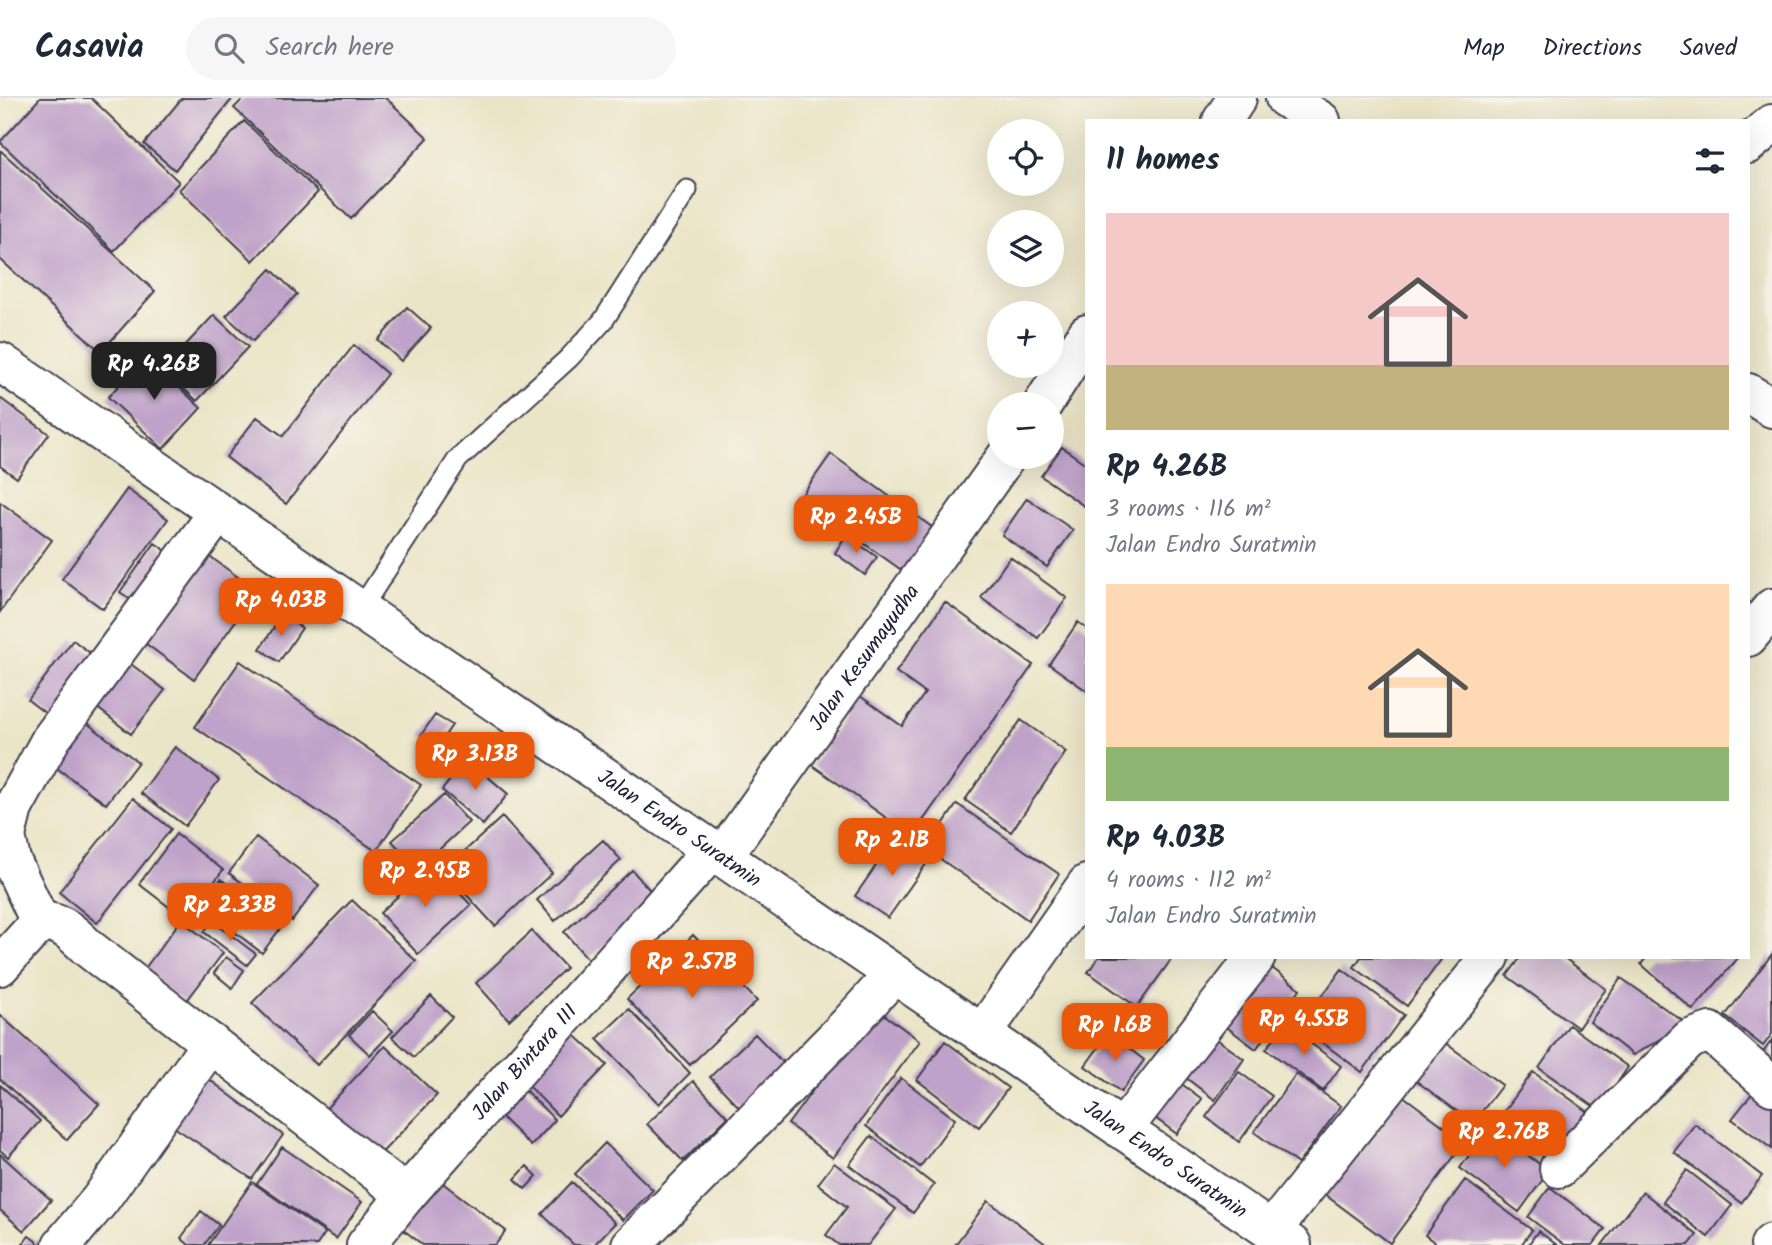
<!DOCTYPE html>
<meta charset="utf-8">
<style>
body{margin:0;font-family:Kalam,sans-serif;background:#f6f6f7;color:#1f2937;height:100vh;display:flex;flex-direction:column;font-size:26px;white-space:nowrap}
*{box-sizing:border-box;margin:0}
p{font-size:23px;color:#747a83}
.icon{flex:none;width:38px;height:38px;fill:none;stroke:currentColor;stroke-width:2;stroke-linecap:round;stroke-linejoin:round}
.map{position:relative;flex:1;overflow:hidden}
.panel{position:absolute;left:1085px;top:21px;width:665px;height:840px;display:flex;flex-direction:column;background:#fff;border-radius:0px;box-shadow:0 7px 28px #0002}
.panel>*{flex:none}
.fabs{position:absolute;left:987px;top:21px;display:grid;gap:14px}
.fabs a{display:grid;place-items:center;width:77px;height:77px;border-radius:50%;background:#fff;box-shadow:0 7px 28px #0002;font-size:35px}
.price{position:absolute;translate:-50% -60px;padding:0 16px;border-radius:14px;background:#ea580c;color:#fff;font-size:23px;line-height:46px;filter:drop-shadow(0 2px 4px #0008)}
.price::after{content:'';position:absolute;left:50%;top:42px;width:21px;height:16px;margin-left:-10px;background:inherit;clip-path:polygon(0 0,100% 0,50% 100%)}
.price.selected{background:#222;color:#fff}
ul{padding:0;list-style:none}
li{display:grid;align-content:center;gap:14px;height:371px;padding:0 21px}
li span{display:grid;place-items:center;height:217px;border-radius:0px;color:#555}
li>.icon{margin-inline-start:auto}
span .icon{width:126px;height:126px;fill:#fffc;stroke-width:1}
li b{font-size:30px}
h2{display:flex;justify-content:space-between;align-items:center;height:84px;padding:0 21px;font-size:30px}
header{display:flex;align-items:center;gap:42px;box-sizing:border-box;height:98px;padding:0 35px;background:#fff;border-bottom:2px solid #e0e1e3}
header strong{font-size:33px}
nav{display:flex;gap:38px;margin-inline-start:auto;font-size:24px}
.search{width:490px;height:63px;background:#f6f6f7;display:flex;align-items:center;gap:18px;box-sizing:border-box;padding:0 24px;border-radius:38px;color:#747a83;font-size:26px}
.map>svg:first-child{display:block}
.building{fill:#bfa2c9}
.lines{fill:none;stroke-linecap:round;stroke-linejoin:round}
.service-casing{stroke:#403f50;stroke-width:23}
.minor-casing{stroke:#403f50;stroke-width:42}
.tertiary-casing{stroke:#403f50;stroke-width:42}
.secondary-casing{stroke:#403f50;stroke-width:42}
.service{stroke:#fff;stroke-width:19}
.minor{stroke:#fff;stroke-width:38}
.tertiary{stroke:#fff;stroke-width:38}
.secondary{stroke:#fff;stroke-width:38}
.labels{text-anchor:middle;stroke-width:6;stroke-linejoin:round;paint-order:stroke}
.street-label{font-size:21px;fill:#22223b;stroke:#f7f3e8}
</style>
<header>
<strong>Casavia</strong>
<div class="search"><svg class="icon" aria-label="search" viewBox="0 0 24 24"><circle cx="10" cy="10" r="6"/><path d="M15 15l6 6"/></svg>Search here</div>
<nav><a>Map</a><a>Directions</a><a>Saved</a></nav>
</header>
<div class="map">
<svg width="1772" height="1147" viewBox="0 0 1772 1147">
<rect width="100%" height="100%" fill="#f7f3e8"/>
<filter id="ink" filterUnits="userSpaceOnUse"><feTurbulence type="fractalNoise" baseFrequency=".0143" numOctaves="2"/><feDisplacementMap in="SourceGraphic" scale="14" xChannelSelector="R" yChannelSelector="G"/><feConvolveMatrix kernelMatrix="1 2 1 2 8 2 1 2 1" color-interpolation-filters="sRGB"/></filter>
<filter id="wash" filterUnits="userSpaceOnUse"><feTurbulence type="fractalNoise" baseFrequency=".00686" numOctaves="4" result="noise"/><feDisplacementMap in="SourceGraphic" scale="28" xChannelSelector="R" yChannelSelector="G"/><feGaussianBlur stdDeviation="1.57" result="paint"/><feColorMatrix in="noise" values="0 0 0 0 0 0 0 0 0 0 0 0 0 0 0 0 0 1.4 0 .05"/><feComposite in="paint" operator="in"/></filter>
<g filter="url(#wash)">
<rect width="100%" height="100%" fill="#ebe5c8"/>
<g id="blocks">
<!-- building -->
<path class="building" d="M40,0H91L179,84L114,153L0,44Z
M182,0H233L175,72L144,46Z
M244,0H386L428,40L351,121L234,10Z
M244,23L318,94L253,163L179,92Z
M0,52L155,193L101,254L0,161Z
M271,171L297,196L253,243L226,218Z
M407,209L431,230L401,263L378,242Z
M214,217L248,249L197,303L163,271Z
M354,247L387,276L286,406L226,359L257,319L283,338Z
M146,258L201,310L163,351L108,299Z
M0,300L49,336L17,380L0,368Z
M1062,349L1087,367V410L1041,378Z
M831,356L940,435L910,478L800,400Z
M127,391L168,421L103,511L62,481Z
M1027,400L1073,432L1047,469L1002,437Z
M0,404L52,442L0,514Z
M846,437L877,459L865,477L835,455Z
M155,445L181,464L145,513L120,494Z
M201,452L257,493L194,581L138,540Z
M1010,459L1067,500L1038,540L981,500Z
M945,504L1033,567L912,738L812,667L860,598L902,628L925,595L896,574Z
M282,517L302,530L279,564L260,551Z
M1078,524L1087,531V593L1049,566Z
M73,542L103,565L58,625L28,602Z
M119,557L165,592L131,636L86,601Z
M240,563L421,687L376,753L195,629Z
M435,617L452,627L437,649L421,637Z
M79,619L138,664L106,706L46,662Z
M1021,622L1066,654L1011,734L965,702Z
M175,649L219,682L185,728L141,695Z
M467,661L508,696L483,727L442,692Z
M444,697L469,724L418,771L392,743Z
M133,700L171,731L97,825L59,794Z
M957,706L1059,776L1028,822L926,751Z
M502,719L552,775L495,828L444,772Z
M176,736L223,772L186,822L139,786Z
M256,739L319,787L292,823L229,775Z
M896,739L929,762L888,820L855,798Z
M603,742L621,762L555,823L537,802Z
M432,766L471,807L418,856L380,815Z
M632,772L656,799L588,861L564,834Z
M221,781L282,828L262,855L201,808Z
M352,802L416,863L317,967L252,905Z
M181,822L223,855L185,905L143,873Z
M212,823L256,856L247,867L204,834Z
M532,833L566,870L509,922L476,885Z
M693,837L757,903L690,967L627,901Z
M1772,856V936L1763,948L1725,918Z
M226,859L244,872L232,890L214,875Z
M1099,859H1173L1137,909L1088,874Z
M1361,859H1443L1407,908L1354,869Z
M1521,859H1563L1606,891L1578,930L1507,878Z
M1647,859H1739L1693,912L1641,866Z
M1264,864L1300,891L1256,951L1220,924Z
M1342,871L1404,917L1362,974L1300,928Z
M1621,880L1687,926L1633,957L1590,924Z
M431,898L452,919L414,959L392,939Z
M874,909L920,943L833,1060L788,1026Z
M629,911L690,975L659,1006L597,941Z
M372,913L393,933L370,957L349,937Z
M0,917L99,1006L67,1042L0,981Z
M1285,926L1341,968L1323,993L1266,951Z
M1569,927L1628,969L1599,1012L1539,970Z
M565,928L607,967L558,1018L520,979Z
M1109,935L1144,962L1121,994L1085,968Z
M755,936L788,970L743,1013L710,979Z
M1210,936L1244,961L1215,1002L1181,976Z
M1436,938L1502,987L1473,1025L1407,976Z
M1772,942V964L1762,956Z
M945,943L1008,990L979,1029L917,982Z
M385,948L437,997L370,1067L319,1018Z
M198,973L283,1037L252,1081L162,1021Z
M1239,974L1272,998L1239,1044L1206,1019Z
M1533,974L1591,1016L1555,1065L1498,1022Z
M1296,976L1341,1008L1298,1066L1254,1034Z
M1172,979L1202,1001L1177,1036L1147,1014Z
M901,980L955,1021L920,1069L866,1028Z
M515,982L555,1022L531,1048L490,1008Z
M693,983L728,1019L683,1063L647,1026Z
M0,987L40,1023L8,1059L0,1052Z
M1758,988L1772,999V1051L1732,1021Z
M1391,989L1465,1044L1390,1145L1316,1090Z
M1695,1026L1762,1078L1741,1105L1674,1054Z
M1490,1029L1549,1073L1519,1114L1460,1070Z
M871,1038L934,1087L913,1115L849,1067Z
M605,1045L653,1092L623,1122L575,1076Z
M282,1049L362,1104L336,1141L257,1086Z
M0,1056L51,1102L24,1133L0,1112Z
M834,1065L896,1111L868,1147H839L826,1137L847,1109L818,1086Z
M527,1068L537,1078L525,1091L515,1081Z
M1687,1072L1732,1107L1708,1139L1663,1104Z
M428,1074L506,1133L495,1147H423L392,1123Z
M1465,1082L1532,1132L1521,1147H1438L1425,1137Z
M252,1084L325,1135L317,1147H208Z
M572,1084L615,1125L594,1147H574L542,1116Z
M1550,1089L1605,1131L1593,1147H1565L1528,1119Z
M1643,1094L1697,1137L1689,1147H1602Z
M988,1103L1047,1147H955Z
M201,1113L219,1127L204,1147H189L181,1140Z
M1538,1133L1557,1147H1528Z
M29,1138L41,1147H22Z"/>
</g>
</g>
<g filter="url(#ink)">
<use href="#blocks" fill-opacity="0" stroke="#403f50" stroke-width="2"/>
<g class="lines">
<!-- service casing -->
<g class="service-casing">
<path id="service" d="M360,512L458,361L569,260L603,223L687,92"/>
</g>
<!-- minor casing -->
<g class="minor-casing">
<g id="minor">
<path d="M1285,0L1321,23"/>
<path d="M1222,23L1237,0"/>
<path d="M1748,46L1772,26"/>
<path d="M1748,295L1772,310"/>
<path d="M1043,306L1087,236"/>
<path d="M1748,539L1772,510"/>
<path id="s1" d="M722,759L1006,359"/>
<path d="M40,824L11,762L6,738L13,710L51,641L218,415"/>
<path d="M0,868L40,824C60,822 74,836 88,850L406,1097"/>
<path d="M982,936L1087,786"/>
<path d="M1122,1032L1256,859"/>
<path d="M1559,1070L1690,941L1710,934L1772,988"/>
<path d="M1271,1133L1490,859"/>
<path d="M62,1147L100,1102L211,945"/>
<path id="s2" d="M366,1147L406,1097L712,752"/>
<path d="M631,1147L848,927L894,876"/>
</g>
</g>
<!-- tertiary casing -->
<g class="tertiary-casing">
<path id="tertiary" d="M1770,1147L1772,1145"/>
</g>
<!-- secondary casing -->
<g class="secondary-casing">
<g id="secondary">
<path id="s3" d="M0,264L360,512L1292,1147"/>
</g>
</g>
<!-- service -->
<use href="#service" class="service"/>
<!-- minor -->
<use href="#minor" class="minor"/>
<!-- tertiary -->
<use href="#tertiary" class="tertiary"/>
<!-- secondary -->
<use href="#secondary" class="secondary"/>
</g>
</g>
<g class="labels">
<!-- street labels -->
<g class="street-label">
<text dy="7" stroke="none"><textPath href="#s1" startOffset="245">Jalan Kesumayudha</textPath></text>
<text dy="7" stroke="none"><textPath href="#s3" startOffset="824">Jalan Endro Suratmin</textPath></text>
<text dy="7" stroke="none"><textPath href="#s2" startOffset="242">Jalan Bintara III</textPath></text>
<text dy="7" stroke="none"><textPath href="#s3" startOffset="1412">Jalan Endro Suratmin</textPath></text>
</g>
</g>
</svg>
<div class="fabs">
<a><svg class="icon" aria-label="locate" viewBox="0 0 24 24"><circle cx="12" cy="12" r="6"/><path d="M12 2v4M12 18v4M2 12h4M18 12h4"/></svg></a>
<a><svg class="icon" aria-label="layers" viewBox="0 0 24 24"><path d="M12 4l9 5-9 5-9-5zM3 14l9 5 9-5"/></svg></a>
<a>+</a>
<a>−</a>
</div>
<b class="price selected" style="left:154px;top:304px">Rp 4.26B</b>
<b class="price" style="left:856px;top:457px">Rp 2.45B</b>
<b class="price" style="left:281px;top:540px">Rp 4.03B</b>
<b class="price" style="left:475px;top:694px">Rp 3.13B</b>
<b class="price" style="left:892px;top:780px">Rp 2.1B</b>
<b class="price" style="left:425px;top:811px">Rp 2.95B</b>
<b class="price" style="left:230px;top:845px">Rp 2.33B</b>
<b class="price" style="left:692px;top:902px">Rp 2.57B</b>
<b class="price" style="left:1304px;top:959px">Rp 4.55B</b>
<b class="price" style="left:1115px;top:965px">Rp 1.6B</b>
<b class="price" style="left:1504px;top:1072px">Rp 2.76B</b>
<section class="panel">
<h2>11 homes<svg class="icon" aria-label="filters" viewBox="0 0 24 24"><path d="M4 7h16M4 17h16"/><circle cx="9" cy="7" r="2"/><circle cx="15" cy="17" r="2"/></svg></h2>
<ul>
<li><span style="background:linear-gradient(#f6c9c9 70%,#c2b280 0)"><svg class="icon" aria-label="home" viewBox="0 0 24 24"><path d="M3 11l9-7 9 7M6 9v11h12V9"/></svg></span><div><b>Rp 4.26B</b><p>3 rooms · 116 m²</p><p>Jalan Endro Suratmin</p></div></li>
<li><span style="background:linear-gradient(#ffd9b3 75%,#8fb573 0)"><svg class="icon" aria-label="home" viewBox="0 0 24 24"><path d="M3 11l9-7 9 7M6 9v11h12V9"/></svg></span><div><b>Rp 4.03B</b><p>4 rooms · 112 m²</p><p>Jalan Endro Suratmin</p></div></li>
</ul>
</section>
</div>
